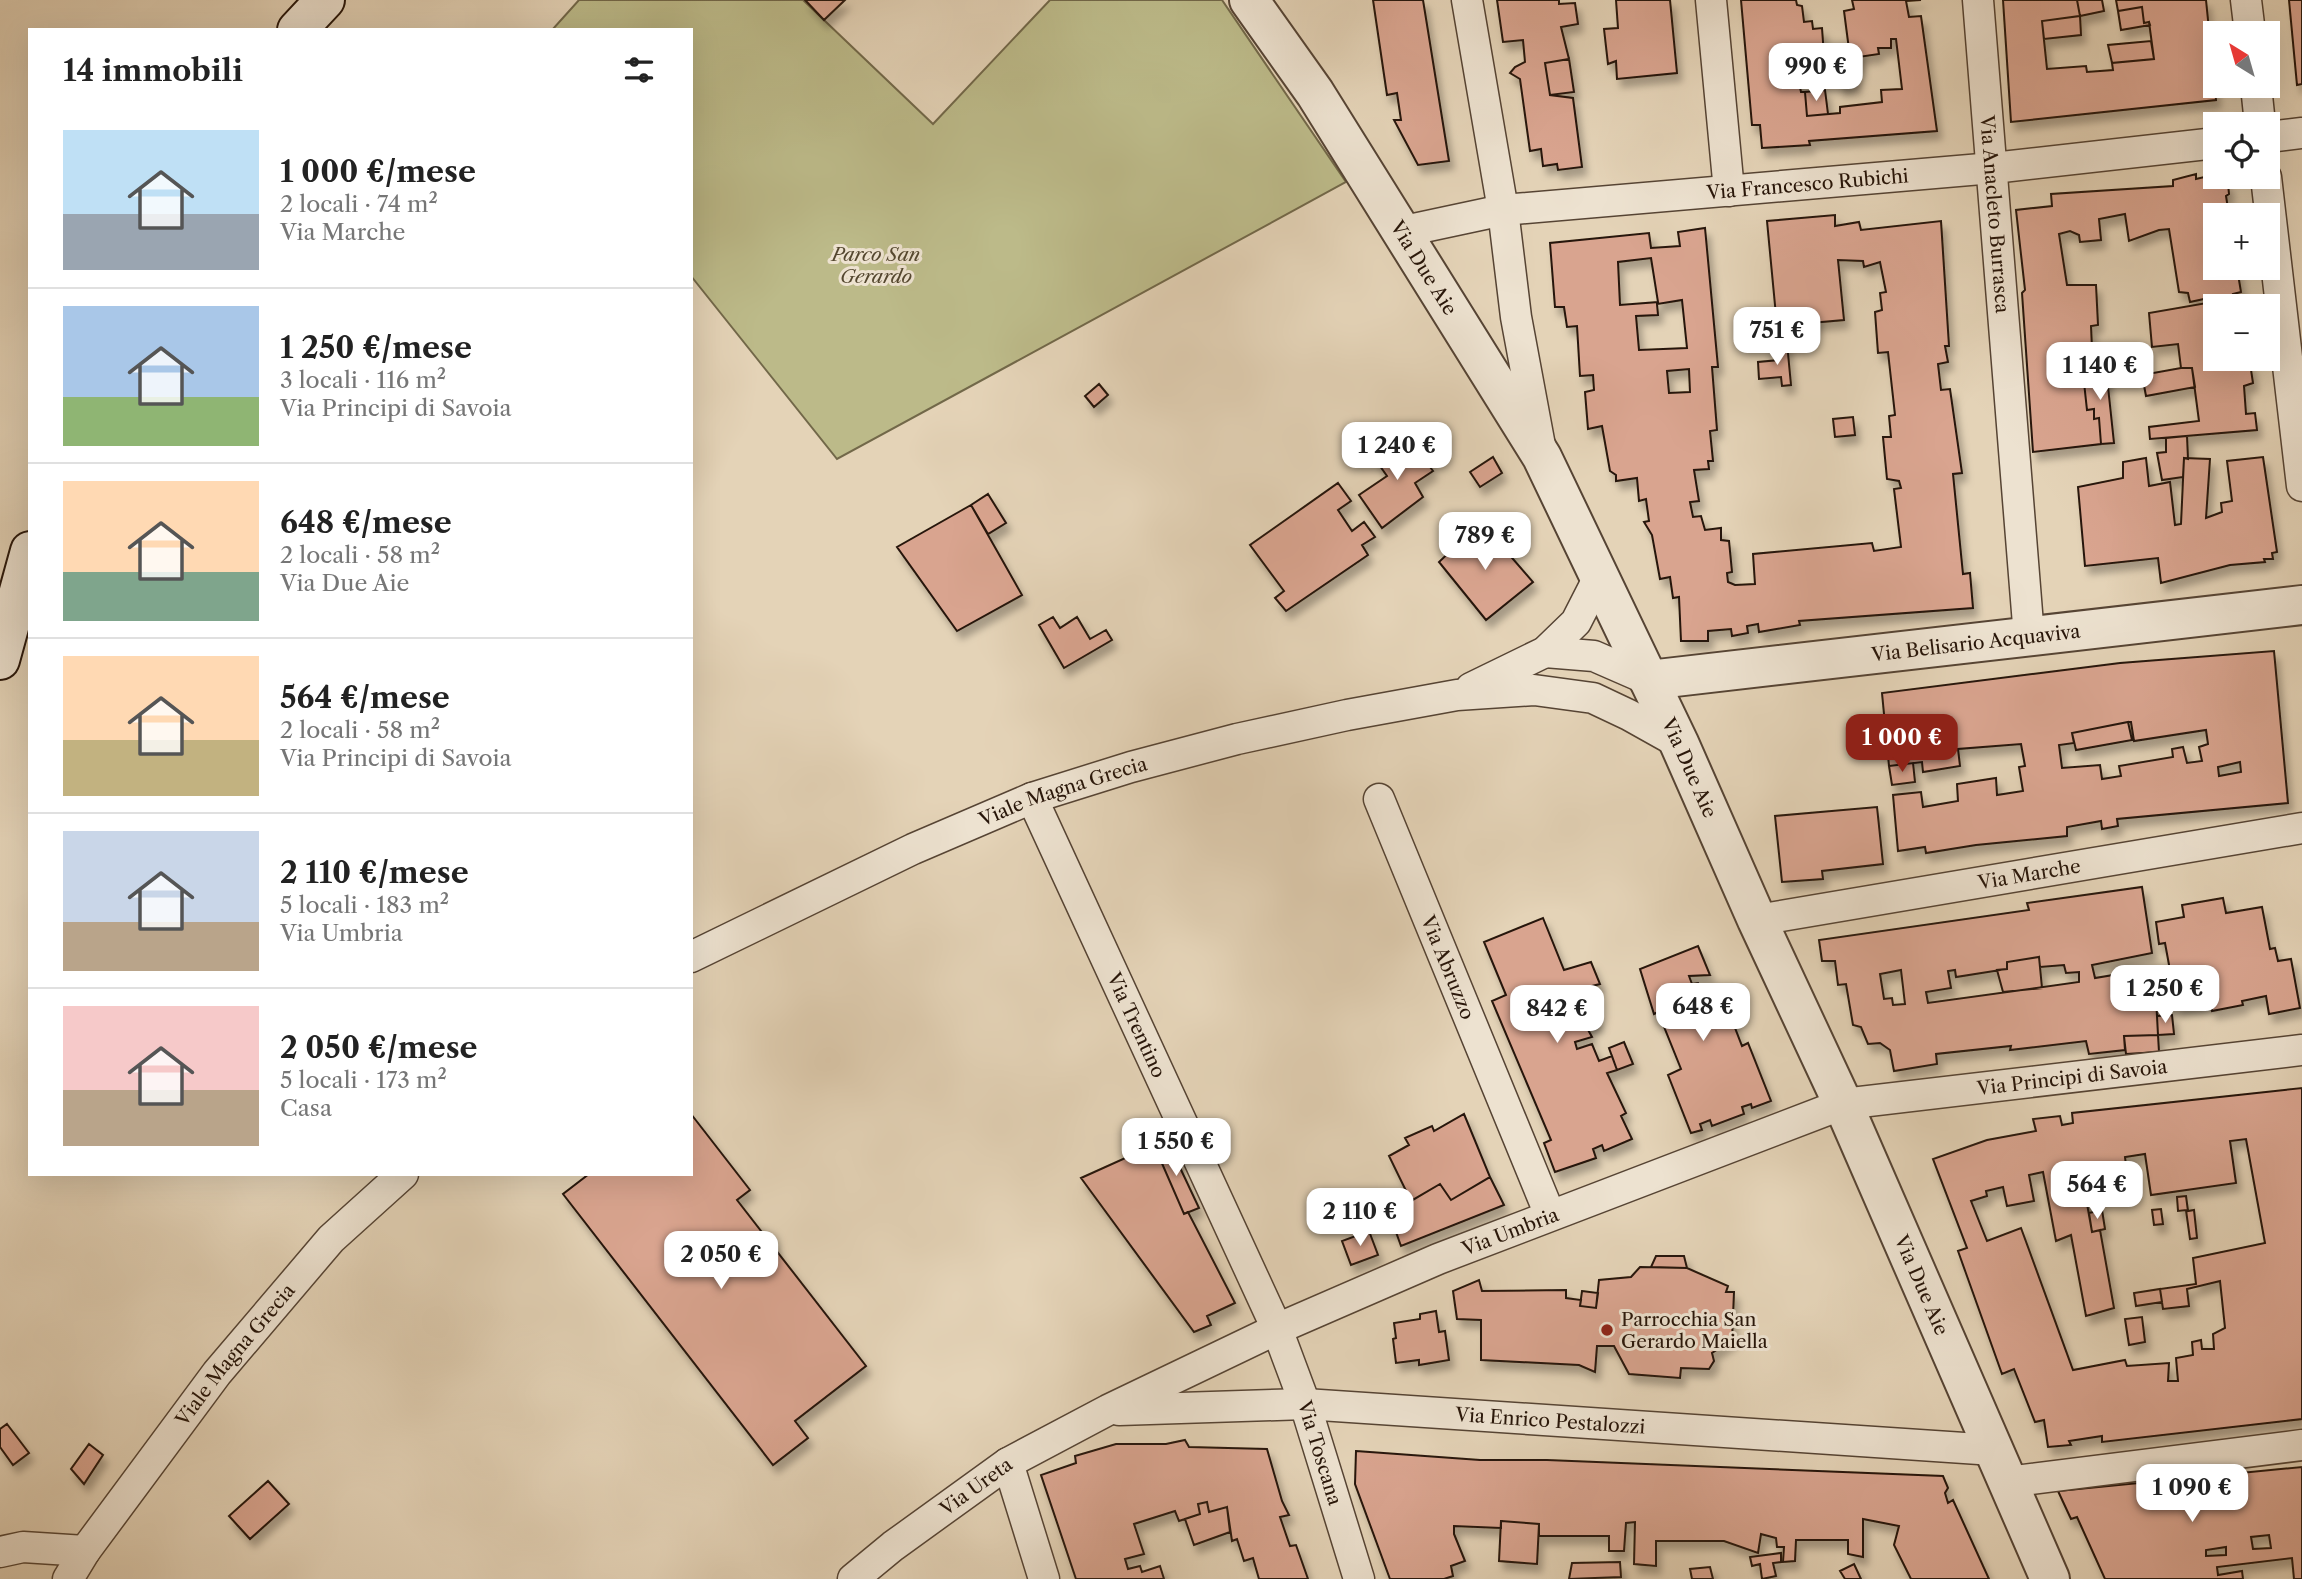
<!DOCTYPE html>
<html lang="it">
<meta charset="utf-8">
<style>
body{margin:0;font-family:"Libre Caslon Text",serif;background:#f2f2f2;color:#222;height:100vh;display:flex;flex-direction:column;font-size:26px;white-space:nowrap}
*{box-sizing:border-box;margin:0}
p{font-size:23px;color:#767676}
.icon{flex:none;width:38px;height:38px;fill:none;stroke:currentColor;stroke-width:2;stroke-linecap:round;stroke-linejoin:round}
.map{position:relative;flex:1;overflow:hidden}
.panel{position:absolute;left:28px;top:28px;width:665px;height:1148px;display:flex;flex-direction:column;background:#fff;border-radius:0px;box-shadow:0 7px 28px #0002}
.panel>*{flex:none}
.needle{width:46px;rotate:323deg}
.fabs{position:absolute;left:2203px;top:21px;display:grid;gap:14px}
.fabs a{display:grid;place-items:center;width:77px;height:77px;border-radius:0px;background:#fff;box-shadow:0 7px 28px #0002;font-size:35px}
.price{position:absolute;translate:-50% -60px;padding:0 16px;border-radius:14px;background:#fff;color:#222;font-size:23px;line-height:46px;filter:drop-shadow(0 2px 4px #0008)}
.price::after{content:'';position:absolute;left:50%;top:42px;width:21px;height:16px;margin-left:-10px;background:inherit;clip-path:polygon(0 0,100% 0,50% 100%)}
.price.on{background:#8f2418;color:#fff}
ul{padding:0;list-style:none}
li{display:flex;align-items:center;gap:21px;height:175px;padding:0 35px}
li+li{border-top:2px solid #e0e0e0}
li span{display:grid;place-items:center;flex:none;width:196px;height:140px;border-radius:0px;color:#555}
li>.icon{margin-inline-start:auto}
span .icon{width:84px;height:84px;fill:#fffc;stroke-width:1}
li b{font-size:30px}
h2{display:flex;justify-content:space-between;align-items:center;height:84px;padding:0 35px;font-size:30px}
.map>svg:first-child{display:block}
.green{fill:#bcba89;stroke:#726849;stroke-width:2}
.building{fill:#d9a48f;stroke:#271509;stroke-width:2;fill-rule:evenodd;filter:url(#shadow)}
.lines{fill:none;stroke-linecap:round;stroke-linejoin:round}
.minor-casing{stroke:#564434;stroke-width:33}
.tertiary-casing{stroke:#564434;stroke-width:42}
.secondary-casing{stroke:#271509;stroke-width:42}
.minor{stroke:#ede2d0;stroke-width:30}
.tertiary{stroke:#ede2d0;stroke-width:38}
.secondary{stroke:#ede2d0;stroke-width:38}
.poi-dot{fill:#8f2418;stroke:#ede2d0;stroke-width:2.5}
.labels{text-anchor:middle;stroke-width:6;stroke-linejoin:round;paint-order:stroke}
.street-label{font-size:19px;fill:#271509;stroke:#ede2d0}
.park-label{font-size:19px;font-style:italic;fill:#54472f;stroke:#ede2d0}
.poi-label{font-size:19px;fill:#271509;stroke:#ede2d0;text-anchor:start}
</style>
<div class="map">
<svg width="2302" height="1579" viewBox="0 0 2302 1579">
<defs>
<filter id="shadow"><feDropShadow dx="4.5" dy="8" stdDeviation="3.5" flood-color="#0004"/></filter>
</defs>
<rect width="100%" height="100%" fill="#e4d3b7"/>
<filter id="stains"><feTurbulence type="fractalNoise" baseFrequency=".00286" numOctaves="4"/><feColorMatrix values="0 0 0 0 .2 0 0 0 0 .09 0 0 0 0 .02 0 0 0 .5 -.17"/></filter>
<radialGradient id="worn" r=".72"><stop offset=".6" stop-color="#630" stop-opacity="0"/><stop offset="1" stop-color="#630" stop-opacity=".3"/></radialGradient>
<!-- green -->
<path class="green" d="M579,0H803L933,124L1050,0H1222L1346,182L837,459L691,276V30H552Z"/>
<!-- building -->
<path class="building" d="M805,0H845L824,20Z
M1373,0H1423L1449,161L1418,165L1394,120H1401L1397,93L1387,95Z
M1497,0H1559V4L1575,3L1578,24L1561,27L1569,59L1545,63L1550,95L1573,98L1582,167L1558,170L1557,164L1543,166L1541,149L1530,151L1520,79L1510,73L1515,67L1525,62L1523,40L1503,42Z
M1616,0H1670L1677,73L1617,79L1616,61L1608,64L1604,29L1618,28Z
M1741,0H1796L1797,5L1802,6L1804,22L1812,21L1813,29L1822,28L1824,56L1808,58L1809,69L1789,71V79L1798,78L1801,92H1805L1807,116L1840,113V107L1882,102L1881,90L1902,89L1896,39H1891V48H1878L1879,54L1858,57L1859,66L1837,68L1836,58L1850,57L1844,11L1854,9L1852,0H1921L1906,1L1909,17L1921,16L1937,131L1809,141L1810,145L1762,148L1760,125H1752Z
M2003,0H2077L2080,16L2042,21L2047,69L2086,66L2087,72L2113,70L2112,63L2154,59L2149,22L2144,23L2142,7L2118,11L2116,0H2206L2216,100L2011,122Z
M2077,0H2102L2104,11L2080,16Z
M2289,0H2302V84L2297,85Z
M2142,7L2144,23L2149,22L2150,25L2121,30L2118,11Z
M2080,16L2081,35L2044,39L2042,21Z
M2151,41L2154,59L2112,63L2108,45Z
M1569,59L1574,92L1550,95L1545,63Z
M1854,68L1856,86L1840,88L1838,70Z
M1825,90L1828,114L1807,116L1805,92Z
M2196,174V179L2213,175L2228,184L2229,194L2226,196L2229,215H2216V268H2237L2241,292L2233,294L2236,306H2216V359H2240L2241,364L2250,363L2253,383L2244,386L2246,414L2255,413L2257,430L2150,439L2149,427L2199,421L2192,368H2181L2178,344L2152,347L2149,313L2213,302V297L2190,302L2188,293L2179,292L2169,229L2159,230L2129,241L2125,214L2099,219L2101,240L2080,242L2079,235L2070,231L2059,234L2067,285H2096L2098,325L2091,326L2093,371L2083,373L2087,410L2094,409V419L2099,418L2101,444L2033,452L2022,293L2025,290L2016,210L2052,206L2051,194L2173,186V180Z
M1835,215V226L1859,222L1861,230L1941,221L1949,346H1945L1948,362L1938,364L1941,390L1950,389L1962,473L1953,474L1963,574L1970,573L1973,608L1799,621L1800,625L1759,632L1758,624L1747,626L1748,633L1732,636L1731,629L1708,631V641H1681L1679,597L1673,598L1670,577L1660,579L1652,535L1644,522L1649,521L1646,499L1639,501L1637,478L1616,481V475L1610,471L1602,426L1588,429L1585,392L1594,390L1593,375L1580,376L1577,326L1567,327L1564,307H1555L1550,243L1649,233L1651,248L1680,246L1678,232L1705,228L1718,367H1712L1717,430L1710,431L1713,461H1708L1709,469L1694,470L1699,501L1690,502L1693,517L1701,516L1705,530L1721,528V540L1729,541L1732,572L1727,573L1728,582L1735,585L1755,584L1753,554L1872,543L1874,551L1901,547L1894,489L1901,488L1899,481L1887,479L1883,437H1891L1889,416L1895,415L1888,352L1878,353L1875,312L1882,310L1880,293L1886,292L1880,262L1864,267L1863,261L1838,260L1844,320L1777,326L1767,221ZM1651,258L1658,302L1620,305L1618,262ZM1682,300L1687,348L1639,350L1636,316L1658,315L1657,304ZM1689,369L1690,392L1669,393L1667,371Z
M1787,343L1791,385L1782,386L1781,377L1759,379L1758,362L1779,360L1778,344Z
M2106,368L2114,443L2101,444L2099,418L2094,419V409L2087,410L2083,373Z
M2181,368H2192L2195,387L2146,396L2142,375Z
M1099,384L1108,395L1094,407L1085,396Z
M1853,417L1855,435L1835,437L1833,419Z
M1406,435L1433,471L1415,483L1423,497L1382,528L1359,495L1387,476L1375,459Z
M2187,436L2188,459L2184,458L2183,477L2162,480L2157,453L2166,452V438Z
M1493,457L1502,473L1480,487L1470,472Z
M2263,457L2277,552L2272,553L2273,559H2264L2265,562L2230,565L2161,583L2158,558L2085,566L2078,487L2123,478V462L2146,458L2149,486L2170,482L2175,525L2181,524L2184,458L2210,459L2206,518L2222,512L2221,503L2232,501L2227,461Z
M1338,483L1351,501L1338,510L1352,531L1364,522L1375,537L1362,545L1368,555L1286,611L1275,598L1284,591L1250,545Z
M988,494L1006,523L988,534L971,505Z
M971,505L1022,595L957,631L897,547Z
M1481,522L1533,582L1486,620L1439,562Z
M1053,617L1060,628L1077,617L1090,639L1106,630L1112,640L1064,668L1039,625Z
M2274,651L2288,803L2117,819L2118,826L2102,829L2101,821L2067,827V836L1976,845L1926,853L1925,847L1898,851L1893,795L1921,792L1923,807L1958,801L1957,784L1996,778L1997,795L2023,791L2019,767L2025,766L2021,744L1958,749L1960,766L1923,772L1922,762L1889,766L1882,693L2120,663ZM2128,722H2131L2134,741L2206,730L2208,744L2199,747L2202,761L2187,763L2183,747L2172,749L2173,757L2119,766L2121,776L2102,779L2100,765L2062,768L2059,745L2074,743L2072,733ZM2240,762L2241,772L2219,776L2218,767Z
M2128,722L2132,740L2076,750L2072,733Z
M1913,763L1915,782L1892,785L1889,766Z
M1877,807L1883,864L1822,871L1823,879L1782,882L1775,816Z
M2142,887L2152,953L2092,965L2095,978L2137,971L2136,981L2155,979L2158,1035L2124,1036L2125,1050L2089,1054L2086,1041L2010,1050L2011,1046L1936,1054L1937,1064L1894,1071L1890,1050L1880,1043L1868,1044L1861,1027L1853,1025L1846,984L1838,985L1835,961H1822L1819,940L2029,910L2027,903ZM2039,957L2040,967L2064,965L2066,973L2079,972V982L1928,1003L1926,992L1951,988L1948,971L1955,970L1956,977L2007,969V962ZM1901,970L1905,1004L1893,1005L1892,998L1884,999L1880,974Z
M2223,898L2226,913L2262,907L2270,949L2275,948L2278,961L2291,959L2300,1008L2269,1014L2266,996L2242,1001L2243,1005L2212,1011L2210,1002L2175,1008L2174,1002L2182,1001L2180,991L2174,992L2165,943L2159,944L2156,922L2184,917L2182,905Z
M1543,918L1564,970L1591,962L1600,984L1588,987L1592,996L1588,1000L1598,1024L1587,1028L1592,1037L1575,1042L1577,1049L1592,1044L1599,1061L1612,1056L1617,1070L1607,1073L1626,1113L1621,1116L1632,1139L1604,1151L1602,1145L1593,1149L1596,1158L1555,1172L1544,1143L1551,1140L1492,1001L1506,995L1484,942Z
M1698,946L1710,975L1689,976L1692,984L1698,983L1701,989H1720L1742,1046L1748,1043L1771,1101L1752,1108L1751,1104L1742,1107L1744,1114L1712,1126L1710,1120L1700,1124L1702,1130L1691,1133L1668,1075L1681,1069L1658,1012L1654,1014L1640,969Z
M2039,957L2042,988L2003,992L1997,970L2007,969V962Z
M2172,1015L2174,1034L2158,1035L2157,1016Z
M2158,1035L2159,1052L2126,1054L2124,1036Z
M1624,1042L1633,1064L1617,1070L1609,1048Z
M2302,1088V1419L2102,1442V1436L2069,1441L2071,1445L2048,1447L2044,1420L2035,1422L2014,1369L2002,1374L1958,1251L1967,1248L1933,1159L1987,1140L2036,1131L2033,1119L2060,1116L2062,1125L2073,1123L2072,1113ZM2246,1139L2265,1243L2193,1258L2196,1284L2160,1289L2163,1309L2189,1306L2187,1289L2220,1281L2225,1328L2213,1334L2214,1349H2202L2201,1340L2192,1342L2193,1355L2176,1358L2178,1381H2168L2169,1363L2127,1366L2125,1360L2073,1370L2021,1228L1987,1241L1971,1201L1987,1196L1986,1191L2003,1187L2007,1206L2034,1201L2029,1175L2043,1172L2056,1241L2071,1235L2086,1316L2114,1308L2100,1230L2092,1232L2083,1181L2127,1173L2125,1157L2145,1154L2151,1195L2236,1183L2230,1141Z
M691,1114L750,1190L737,1200L866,1366L795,1421L808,1438L773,1465L563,1194L589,1174H691Z
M1464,1114L1490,1177L1451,1200L1440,1184L1411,1201L1389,1156L1409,1145L1405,1138L1432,1126L1434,1131Z
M1167,1140L1199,1208L1184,1214L1154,1145Z
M1154,1145L1184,1214L1188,1212L1235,1303L1207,1316L1211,1325L1194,1332L1081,1178Z
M1490,1177L1504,1205L1401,1246L1392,1221L1387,1223L1385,1216L1440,1184L1451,1200Z
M2186,1196L2188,1211L2194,1210L2197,1238L2190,1239L2186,1210L2178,1211L2177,1197Z
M2161,1209L2163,1224L2154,1225L2152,1210Z
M2102,1210L2105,1229L2092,1232L2089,1213Z
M1369,1231L1378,1255L1351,1265L1342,1241Z
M1656,1256H1684L1687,1268L1651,1267Z
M1640,1267L1687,1268L1728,1286L1726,1292H1734L1732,1340L1712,1353L1714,1361L1709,1369L1681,1368L1680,1378L1629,1374L1614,1346H1597L1595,1372L1579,1365L1481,1360V1320L1457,1319L1453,1291L1479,1280L1482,1291L1566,1290V1298L1581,1300L1580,1306L1596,1308L1599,1280L1631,1277Z
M2160,1289L2162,1302L2136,1306L2134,1293Z
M1582,1291L1598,1293L1596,1308L1580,1306Z
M1436,1311L1439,1332L1445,1331L1449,1360L1419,1365V1360L1396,1363L1393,1339L1396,1338L1394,1323L1420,1319V1314Z
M2142,1317L2145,1342L2129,1345L2125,1319Z
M7,1424L29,1453L13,1465L0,1447V1429Z
M1185,1440L1189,1447L1267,1449L1282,1501L1289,1515L1280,1517L1290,1546L1296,1545L1308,1579H1259L1253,1558L1244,1561L1237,1539L1232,1541L1227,1507L1209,1512L1207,1502L1198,1504L1200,1514L1179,1521L1175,1511L1134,1524L1144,1554L1125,1559L1128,1569L1140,1566L1142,1572L1160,1566L1164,1579H1076L1041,1475L1076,1463L1075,1456L1116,1444H1166Z
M89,1444L103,1455L84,1484L71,1469Z
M1356,1451L1480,1460H1547L1943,1476L1948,1488L1945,1493L1948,1503L1953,1500L1989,1579H1911L1894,1545L1899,1526L1863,1519V1557L1848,1554V1540H1796L1795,1561L1783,1562L1784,1547H1777L1776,1538L1761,1534L1758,1553L1724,1541H1656V1566L1634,1564L1635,1522L1626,1523L1624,1551H1609V1536H1539V1524L1501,1521V1528L1454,1526V1534L1465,1561L1451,1566L1453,1576L1444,1579H1390L1355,1484Z
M2302,1467V1579H2294L2292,1558L2217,1567L2218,1575L2242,1571L2243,1579H2105L2077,1517L2071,1519L2058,1491ZM2269,1535L2271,1548L2253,1549L2251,1537ZM2226,1547V1555L2206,1556V1550Z
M268,1481L289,1504L250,1539L229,1516Z
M1207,1502L1209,1512L1227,1507L1230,1532L1194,1545L1185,1519L1200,1514L1198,1504Z
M1501,1521L1539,1524L1537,1564L1499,1561Z
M1781,1553V1562L1773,1563L1776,1576L1762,1579L1760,1564L1752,1566L1750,1557Z
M1620,1562L1621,1577L1569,1579L1572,1563Z
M1854,1564L1861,1579H1845L1840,1571Z
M1710,1567L1713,1579H1692L1690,1569Z"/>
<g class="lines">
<!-- minor casing -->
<g class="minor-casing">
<g id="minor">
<path d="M1467,0L1503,210L1516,317L1540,446"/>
<path d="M1711,0L1729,191"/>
<path id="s1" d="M1978,0L2029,637"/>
<path d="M2246,0L2250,33"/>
<path d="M2256,86L2260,124"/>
<path d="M2268,137L2302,133"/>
<path d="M2266,177L2302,486"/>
<path id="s2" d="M1400,232L1503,210L1993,168L2216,143"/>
<path d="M1545,652L1594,656L1649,680"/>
<path d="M1471,688L1545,652L1576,622L1600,575"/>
<path id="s3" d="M1032,798L1277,1329L1305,1404L1359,1579"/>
<path id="s4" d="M1379,799L1550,1215"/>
<path id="s5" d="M1757,920L2302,828"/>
<path id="s6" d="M691,957L913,849L1032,798L1131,767L1237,739L1347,715L1457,695L1534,690L1593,698L1629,715L1679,743"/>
<path id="s7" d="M1119,1410L1305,1404L1994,1450"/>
<path d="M1008,1463L1044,1579"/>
<path d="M2007,1482L2302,1445"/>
<path d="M0,1552L23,1547L85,1551"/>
<path id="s8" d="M68,1579L85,1551L217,1373L331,1239L403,1174"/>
<path id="s9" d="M853,1579L893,1546L1008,1463L1108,1410L1277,1329L1438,1259L1843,1104L2302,1050"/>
</g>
</g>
<!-- tertiary casing -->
<g class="tertiary-casing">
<g id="tertiary">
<path id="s10" d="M1249,0L1315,93L1542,457L1679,743L1757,920L1843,1104L2050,1579"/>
<path id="s11" d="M1649,680L2302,605"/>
</g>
</g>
<!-- secondary casing -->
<g class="secondary-casing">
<path id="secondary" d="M297,30L325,0
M0,660L30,551"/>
</g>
<!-- minor -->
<use href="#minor" class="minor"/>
<!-- tertiary -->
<use href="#tertiary" class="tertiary"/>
<!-- secondary -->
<use href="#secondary" class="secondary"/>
</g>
<!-- markers -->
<circle class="poi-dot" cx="1607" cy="1330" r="7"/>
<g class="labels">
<!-- street labels -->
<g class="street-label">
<text dy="7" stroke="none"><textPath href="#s2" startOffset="411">Via Francesco Rubichi</textPath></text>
<text dy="7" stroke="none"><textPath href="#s1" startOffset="215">Via Anacleto Burrasca</textPath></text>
<text dy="7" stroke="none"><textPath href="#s10" startOffset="320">Via Due Aie</textPath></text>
<text dy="7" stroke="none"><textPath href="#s11" startOffset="329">Via Belisario Acquaviva</textPath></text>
<text dy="7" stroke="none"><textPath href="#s10" startOffset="887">Via Due Aie</textPath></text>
<text dy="7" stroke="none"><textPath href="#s6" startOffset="408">Viale Magna Grecia</textPath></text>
<text dy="7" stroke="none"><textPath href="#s5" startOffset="276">Via Marche</textPath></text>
<text dy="7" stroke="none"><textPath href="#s4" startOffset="182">Via Abruzzo</textPath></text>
<text dy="7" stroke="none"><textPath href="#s3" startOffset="250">Via Trentino</textPath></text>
<text dy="7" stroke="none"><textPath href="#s9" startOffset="1334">Via Principi di Savoia</textPath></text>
<text dy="7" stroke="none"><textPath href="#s9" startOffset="747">Via Umbria</textPath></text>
<text dy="7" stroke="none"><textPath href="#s10" startOffset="1454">Via Due Aie</textPath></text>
<text dy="7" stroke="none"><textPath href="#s8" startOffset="280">Viale Magna Grecia</textPath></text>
<text dy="7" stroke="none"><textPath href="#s7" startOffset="432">Via Enrico Pestalozzi</textPath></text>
<text dy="7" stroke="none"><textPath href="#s3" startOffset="716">Via Toscana</textPath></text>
<text dy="7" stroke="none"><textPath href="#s9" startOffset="154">Via Ureta</textPath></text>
</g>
<!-- park labels -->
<g class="park-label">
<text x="876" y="261">Parco San<tspan x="876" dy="22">Gerardo</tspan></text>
</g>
<!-- poi labels -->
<g class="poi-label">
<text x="1621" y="1326">Parrocchia San<tspan x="1621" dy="22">Gerardo Maiella</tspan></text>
</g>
</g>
<rect width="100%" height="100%" filter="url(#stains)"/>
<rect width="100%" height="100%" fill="url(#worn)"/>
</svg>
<div class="fabs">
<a><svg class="needle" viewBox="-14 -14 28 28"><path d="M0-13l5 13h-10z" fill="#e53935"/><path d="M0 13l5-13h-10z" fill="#767676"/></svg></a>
<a><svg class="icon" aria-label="locate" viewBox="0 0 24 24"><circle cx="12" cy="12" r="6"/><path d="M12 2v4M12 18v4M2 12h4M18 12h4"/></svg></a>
<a>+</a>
<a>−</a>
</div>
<b class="price" style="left:1816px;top:103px">990 €</b>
<b class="price" style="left:1777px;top:367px">751 €</b>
<b class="price" style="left:2100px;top:402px">1 140 €</b>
<b class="price" style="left:1397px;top:482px">1 240 €</b>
<b class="price" style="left:1485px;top:572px">789 €</b>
<b class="price on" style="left:1902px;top:774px">1 000 €</b>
<b class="price" style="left:2165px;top:1025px">1 250 €</b>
<b class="price" style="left:1703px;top:1043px">648 €</b>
<b class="price" style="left:1557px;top:1045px">842 €</b>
<b class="price" style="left:1176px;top:1178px">1 550 €</b>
<b class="price" style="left:2097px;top:1221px">564 €</b>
<b class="price" style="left:1360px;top:1248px">2 110 €</b>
<b class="price" style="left:721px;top:1291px">2 050 €</b>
<b class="price" style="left:2192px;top:1524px">1 090 €</b>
<section class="panel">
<h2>14 immobili<svg class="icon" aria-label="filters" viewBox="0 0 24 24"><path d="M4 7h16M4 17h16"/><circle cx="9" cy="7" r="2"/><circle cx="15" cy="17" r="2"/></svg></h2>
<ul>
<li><span style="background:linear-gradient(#bfe0f5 60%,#9aa5b1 0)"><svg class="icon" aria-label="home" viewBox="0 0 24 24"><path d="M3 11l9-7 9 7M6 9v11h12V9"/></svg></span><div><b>1 000 €/mese</b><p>2 locali · 74 m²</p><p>Via Marche</p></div></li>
<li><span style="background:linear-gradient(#a9c7e8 65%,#8fb573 0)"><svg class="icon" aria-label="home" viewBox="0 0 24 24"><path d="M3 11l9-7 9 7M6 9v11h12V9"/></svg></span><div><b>1 250 €/mese</b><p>3 locali · 116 m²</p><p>Via Principi di Savoia</p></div></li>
<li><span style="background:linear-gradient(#ffd9b3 65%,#7fa58c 0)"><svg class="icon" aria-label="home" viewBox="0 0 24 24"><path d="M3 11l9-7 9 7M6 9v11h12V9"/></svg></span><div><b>648 €/mese</b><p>2 locali · 58 m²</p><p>Via Due Aie</p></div></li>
<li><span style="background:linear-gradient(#ffd9b3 60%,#c2b280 0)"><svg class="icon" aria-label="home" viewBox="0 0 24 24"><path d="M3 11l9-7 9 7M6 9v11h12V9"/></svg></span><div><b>564 €/mese</b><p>2 locali · 58 m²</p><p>Via Principi di Savoia</p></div></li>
<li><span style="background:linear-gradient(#c9d6e8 65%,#b9a48a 0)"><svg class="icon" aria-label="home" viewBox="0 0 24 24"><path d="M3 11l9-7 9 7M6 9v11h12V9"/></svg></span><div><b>2 110 €/mese</b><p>5 locali · 183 m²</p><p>Via Umbria</p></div></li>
<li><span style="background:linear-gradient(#f6c9c9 60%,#b9a48a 0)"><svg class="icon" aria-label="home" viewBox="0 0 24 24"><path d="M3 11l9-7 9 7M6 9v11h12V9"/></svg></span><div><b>2 050 €/mese</b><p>5 locali · 173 m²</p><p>Casa</p></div></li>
</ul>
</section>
</div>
